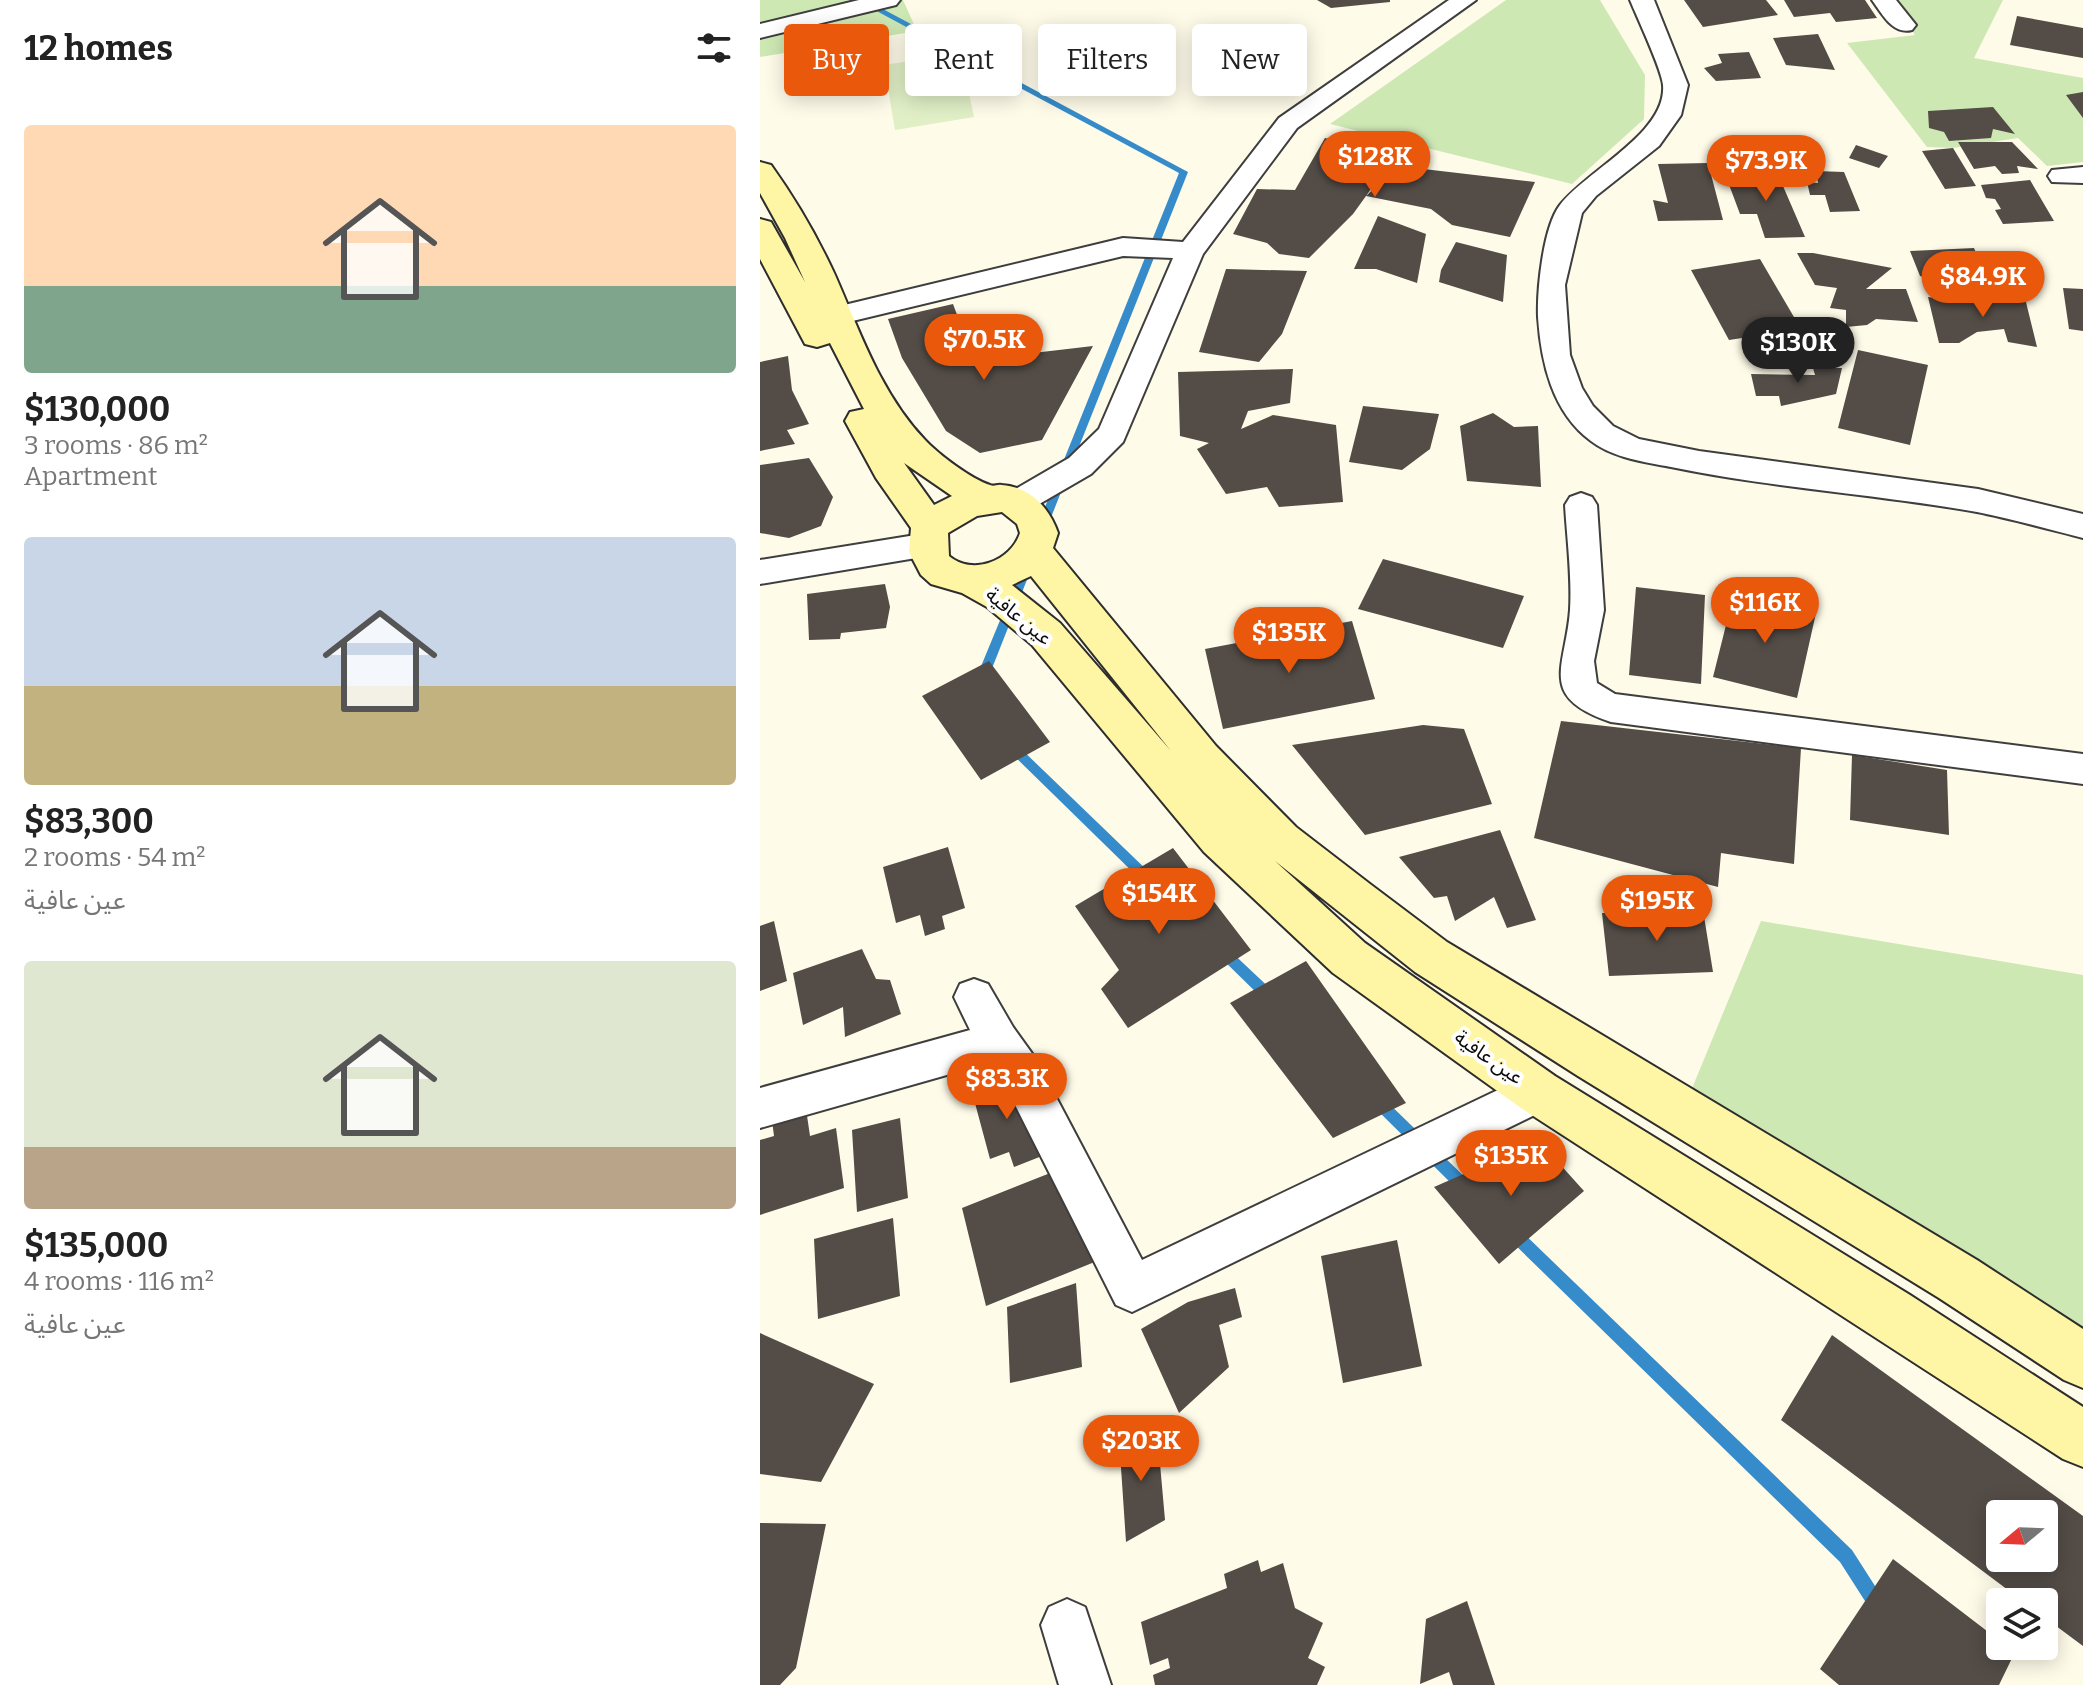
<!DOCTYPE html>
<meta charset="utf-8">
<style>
body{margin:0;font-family:Bitter,"Noto Sans Arabic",serif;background:#f2f2f2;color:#222;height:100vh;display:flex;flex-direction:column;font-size:30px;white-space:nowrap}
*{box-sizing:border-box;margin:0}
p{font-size:26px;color:#767676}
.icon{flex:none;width:44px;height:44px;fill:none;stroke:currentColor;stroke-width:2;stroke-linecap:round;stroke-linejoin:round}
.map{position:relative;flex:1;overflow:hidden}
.drawer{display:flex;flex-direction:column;background:#fff;width:760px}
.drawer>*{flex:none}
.hud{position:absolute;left:24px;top:24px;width:760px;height:72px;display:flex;gap:16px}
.needle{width:52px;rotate:251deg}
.tools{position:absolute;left:1226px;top:1500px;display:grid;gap:16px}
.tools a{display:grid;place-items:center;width:72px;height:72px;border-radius:8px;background:#fff;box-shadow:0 4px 20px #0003;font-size:40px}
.price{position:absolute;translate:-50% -68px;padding:0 18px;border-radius:28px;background:#ea580c;color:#fff;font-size:26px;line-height:52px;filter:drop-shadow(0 2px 4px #0008)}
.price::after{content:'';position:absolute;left:50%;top:48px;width:24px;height:18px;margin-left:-12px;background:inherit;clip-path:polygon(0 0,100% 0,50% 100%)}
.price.selected{background:#222;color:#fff}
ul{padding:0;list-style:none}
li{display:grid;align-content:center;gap:16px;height:424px;padding:0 24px}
li span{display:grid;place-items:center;height:248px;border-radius:8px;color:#555}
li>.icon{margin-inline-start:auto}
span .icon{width:144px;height:144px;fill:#fffc;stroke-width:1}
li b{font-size:34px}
h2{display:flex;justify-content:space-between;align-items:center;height:96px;padding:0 24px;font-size:34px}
.tag{padding:0 28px;border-radius:8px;background:#fff;box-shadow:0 4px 20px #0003;font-size:28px;line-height:72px}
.tag.selected{background:#ea580c;color:#fff}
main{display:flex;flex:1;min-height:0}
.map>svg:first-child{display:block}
.green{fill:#cee8b4}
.pitch{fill:#e0efc6}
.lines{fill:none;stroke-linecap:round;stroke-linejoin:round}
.stream{fill:#368ccb;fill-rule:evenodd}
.building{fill:#534c47;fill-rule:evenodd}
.street-casing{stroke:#3e3e3e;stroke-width:4}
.secondary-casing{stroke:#2d2d2d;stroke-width:4}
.street{fill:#fff;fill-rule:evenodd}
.secondary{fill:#fef6a4;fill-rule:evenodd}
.labels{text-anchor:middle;stroke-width:8;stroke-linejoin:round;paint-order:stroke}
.street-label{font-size:20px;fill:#0b0b0b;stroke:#fff}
</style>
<main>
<section class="drawer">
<h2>12 homes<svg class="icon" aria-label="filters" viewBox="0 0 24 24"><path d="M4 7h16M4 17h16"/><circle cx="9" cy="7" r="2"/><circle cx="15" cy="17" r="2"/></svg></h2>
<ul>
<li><span style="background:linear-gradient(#ffd9b3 65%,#7fa58c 0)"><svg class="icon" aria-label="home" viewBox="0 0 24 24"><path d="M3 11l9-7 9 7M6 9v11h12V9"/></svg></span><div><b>$130,000</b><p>3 rooms · 86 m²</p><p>Apartment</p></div></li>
<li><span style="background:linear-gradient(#c9d6e8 60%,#c2b280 0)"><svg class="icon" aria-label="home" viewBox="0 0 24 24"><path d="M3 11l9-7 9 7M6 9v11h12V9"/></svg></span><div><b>$83,300</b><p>2 rooms · 54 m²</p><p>عين عافية</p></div></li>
<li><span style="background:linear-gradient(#dfe7d0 75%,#b9a48a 0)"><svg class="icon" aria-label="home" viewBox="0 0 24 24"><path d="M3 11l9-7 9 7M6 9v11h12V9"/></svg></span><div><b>$135,000</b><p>4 rooms · 116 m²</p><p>عين عافية</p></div></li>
</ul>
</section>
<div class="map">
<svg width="1323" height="1685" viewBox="0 0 1323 1685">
<rect width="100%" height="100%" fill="#fffbe9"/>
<!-- green -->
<path class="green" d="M0,0H143L157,31L0,57Z
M746,0H840L885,75L884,119L812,184L570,124Z
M1131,0H1243L1214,58L1323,78V162L1287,166L1258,138L1193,148L1167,147L1087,43L1155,35Z
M1001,921L1323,975V1335L921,1115Z"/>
<!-- pitch -->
<path class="pitch" d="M200,53L214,117L135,130L124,65Z"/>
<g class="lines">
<!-- stream -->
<path class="stream" d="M96,0H106L428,172L286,530L282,531L277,527L419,173Z
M267,563L272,567L229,676L223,680L219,679L217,676L262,567Z
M252,742L256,744L392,875L394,879L392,883L388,884L384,883L248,750L246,747Z
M461,944L465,946L516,994L517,998L516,1002L511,1004L506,1002L457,954L455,950L457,946Z
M616,1094L621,1096L711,1183L713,1188L711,1193L706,1195L701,1193L611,1104L609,1100L611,1096Z
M754,1227L759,1229L1092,1550L1124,1600L1126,1606L1124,1612L1118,1614L1112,1612L1080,1562L749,1239L747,1234L749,1229Z"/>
</g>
<!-- building -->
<path class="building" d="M557,0H630V2L571,8Z
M924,0H1006L1018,15L943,27Z
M1024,0H1105L1117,18L1076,22L1070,13L1034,17Z
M1257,16L1323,28V58L1250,45Z
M1058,34L1075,70L1026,65L1013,38Z
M502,36L541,73L512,84L490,88L466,77L448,54Z
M989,52L1001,78L956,81L944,68L962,63L958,54Z
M1323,92V118L1306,95Z
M1233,107L1255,134L1233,129L1231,138L1189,141L1184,132L1169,128L1168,111Z
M565,138L636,153L606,196L638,166L775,182L750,237L692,225L671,209L606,196L593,214L549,258L519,254L507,243L473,234L497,189L535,190Z
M1198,142H1252L1278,169L1257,166L1259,173L1242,174L1235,166L1214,169Z
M1096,145L1128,156L1119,168L1089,158Z
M1193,148L1216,186L1185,189L1162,151Z
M948,163L963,220L898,221L893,200L908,203L898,164Z
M1016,170L1045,237L1005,238L997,214H980L965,174Z
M1056,171L1084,172L1100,211L1070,212L1065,195H1050L1047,182L1058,183Z
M1270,180L1294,221L1243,224L1235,210L1241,209L1235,199L1226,198L1221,185Z
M618,216L666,234L657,283L616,269H594Z
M696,242L747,255L743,302L679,282L681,270Z
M1214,248L1226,276L1213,277L1203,269L1189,276L1184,285L1160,276L1150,251Z
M1037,253H1053L1132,268L1106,289H1146L1158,322L1116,319L1107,325L1086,327V310L1070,308L1077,288L1055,285Z
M1000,259L1041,329L969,340L931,270Z
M466,269L547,271L522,334L499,362L439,352Z
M1303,288L1323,289V331L1309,329Z
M1264,294L1277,347L1248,342L1244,329L1217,332L1199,343H1179L1168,297L1227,304L1220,297Z
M193,304L214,360L333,346L282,440L220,453L186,431L142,358L128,319Z
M1098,350L1168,365L1150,445L1078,428Z
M28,356L32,390L49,424L27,430L35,444L0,451V362Z
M1053,368H1082L1076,394L1021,406L1019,396H996L991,374L1055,375Z
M533,369L530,403L488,411L481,429L513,415L576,425L583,502L519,507L507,487L466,494L437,449L449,443L420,436L418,372Z
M603,406L679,414L670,449L642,470L589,462Z
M733,413L754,427L778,426L781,487L707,481L700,426Z
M49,458L73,497L61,526L29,538L0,533V465Z
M623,559L764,596L743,648L598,609Z
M125,584L130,607L126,628L81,633L80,639L49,640L47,594Z
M876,587L945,595L941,684L869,675Z
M974,593L1056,613L1037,698L953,677Z
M592,621L615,699L463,729L445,649Z
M229,661L290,742L221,780L162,696Z
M801,721L1041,748L1034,864L961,853L958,887L774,838Z
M663,725L704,729L732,804L605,835L532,745Z
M1092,755L1187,770L1189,835L1090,820Z
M740,830L776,920L747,928L734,897L695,921L687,896L674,898L639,857Z
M188,847L205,908L182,916L185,929L165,936L160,915L136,923L123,867Z
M413,848L491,950L368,1028L341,989L359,970L315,906Z
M943,910L953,972L849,976L842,913Z
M14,921L27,981L0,991V926Z
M102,949L116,979L130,980L141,1014L85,1037L83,1007L43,1025L33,973Z
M546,961L646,1103L573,1138L470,1003Z
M259,1075L282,1156L254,1167L249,1152L230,1159L212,1092Z
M45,1102L50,1136L76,1128L84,1188L0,1215V1140L14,1136L11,1113Z
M140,1118L148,1198L97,1212L92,1130Z
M779,1141L824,1191L739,1264L674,1187Z
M313,1164L342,1259L226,1306L202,1208Z
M133,1218L140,1296L58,1319L54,1239Z
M637,1240L662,1366L583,1383L561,1256Z
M316,1283L322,1367L250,1383L247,1307Z
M475,1288L482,1317L459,1325L469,1367L419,1413L381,1329L428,1302Z
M0,1333L114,1384L61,1482L0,1474Z
M1072,1335L1323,1516V1646L1284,1617V1602H1264L1021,1420ZM1240,1514H1284V1558H1240Z
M397,1430L405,1520L366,1542L359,1438Z
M0,1523L66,1524L36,1668L20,1685H0Z
M1133,1559L1240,1641V1646H1247L1255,1652L1239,1685H1079L1060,1669Z
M498,1560L501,1572L523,1563L535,1608L563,1623L548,1658L565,1667L557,1685H395L393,1675L410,1668L408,1658L390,1665L381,1622L467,1588L464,1574Z
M707,1601L735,1685H693L689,1672L660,1684L666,1619Z"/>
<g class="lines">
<!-- street casing -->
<g class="street-casing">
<path id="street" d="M99,0H140L136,5L0,38V24Z
M689,0H716L537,128L443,254L363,442L331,474L269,510L258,514L247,510L242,502L247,494L309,458L339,429L413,258L363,256L76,325L66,323L62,316L66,309L76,307L363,238L423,242L519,118Z
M870,0H894L928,85L921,115L899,146L836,196L822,213L805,285L810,355L822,388L833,406L853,426L879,439L939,451L1218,489L1323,514V538C1288,529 1252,519 1217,512C1115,494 1012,488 911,467C885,462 853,458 831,441C792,412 781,362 778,317C777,290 783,227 800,205C827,170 907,133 903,85C902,70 877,17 870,0Z
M1112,0H1136L1156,25L1152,30C1133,35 1123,15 1112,0Z
M1323,167V183L1292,182L1288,176L1292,170Z
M821,493L832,497L837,505L844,610L834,661L837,683L855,694L1323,754V784L851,722C776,697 806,667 810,610C812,576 807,539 805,505L810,497Z
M168,533L180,536L184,545L180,554L0,584V560Z
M214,979L228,984L253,1027L276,1059L382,1260L763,1078L778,1072L793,1078L799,1092L793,1106L372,1312L356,1305L246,1087L229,1063L0,1128V1088L210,1030L194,997L200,984Z
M307,1599L325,1607L351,1685H299L281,1625L289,1607Z"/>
</g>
<!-- secondary casing -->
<g class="secondary-casing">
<path id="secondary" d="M0,162L11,165C36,200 57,236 75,275C100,332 121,394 165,440C178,454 211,479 230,485C235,487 236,484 242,485C270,487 289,507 298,533L293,548L456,746L536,827L610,884L687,942L1217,1260L1323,1329V1388L1304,1380L1179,1298L818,1076L655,972L515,861L605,943L795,1076L1150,1295L1323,1407V1467L1303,1459L761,1108L573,973L444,852L272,645L227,607L202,593L171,584L161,575L149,552L151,528L116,478L85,421L90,412L104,409L70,343L57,347L45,344L0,259V219L11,222L45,282L25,238L0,193ZM144,463L192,496L174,505ZM242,512L257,524L260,533C251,561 213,576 189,556L188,533L217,516ZM271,576L411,751L300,623L252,585Z"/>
</g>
<!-- street -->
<use href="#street" class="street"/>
<!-- secondary -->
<use href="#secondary" class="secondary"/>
</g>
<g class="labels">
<!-- street labels -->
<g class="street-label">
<text transform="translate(259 616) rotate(39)" y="7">عين عافية</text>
<text transform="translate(729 1057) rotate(35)" y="7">عين عافية</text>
</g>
</g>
</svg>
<div class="tools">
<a><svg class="needle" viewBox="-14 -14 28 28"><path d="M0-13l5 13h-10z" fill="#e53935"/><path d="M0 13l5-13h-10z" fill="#767676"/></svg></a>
<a><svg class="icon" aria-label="layers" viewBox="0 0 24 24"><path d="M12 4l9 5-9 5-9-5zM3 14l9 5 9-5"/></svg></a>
</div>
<b class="price" style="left:615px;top:199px">$128K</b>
<b class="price" style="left:1006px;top:203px">$73.9K</b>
<b class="price" style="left:1223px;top:319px">$84.9K</b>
<b class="price" style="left:224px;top:382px">$70.5K</b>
<b class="price selected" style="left:1038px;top:385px">$130K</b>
<b class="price" style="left:1005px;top:645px">$116K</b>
<b class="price" style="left:529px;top:675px">$135K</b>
<b class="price" style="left:399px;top:936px">$154K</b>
<b class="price" style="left:897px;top:943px">$195K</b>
<b class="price" style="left:247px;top:1121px">$83.3K</b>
<b class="price" style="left:751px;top:1198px">$135K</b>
<b class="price" style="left:381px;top:1483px">$203K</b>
<div class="hud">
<a class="tag selected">Buy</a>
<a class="tag">Rent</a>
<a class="tag">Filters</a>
<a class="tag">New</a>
</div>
</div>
</main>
